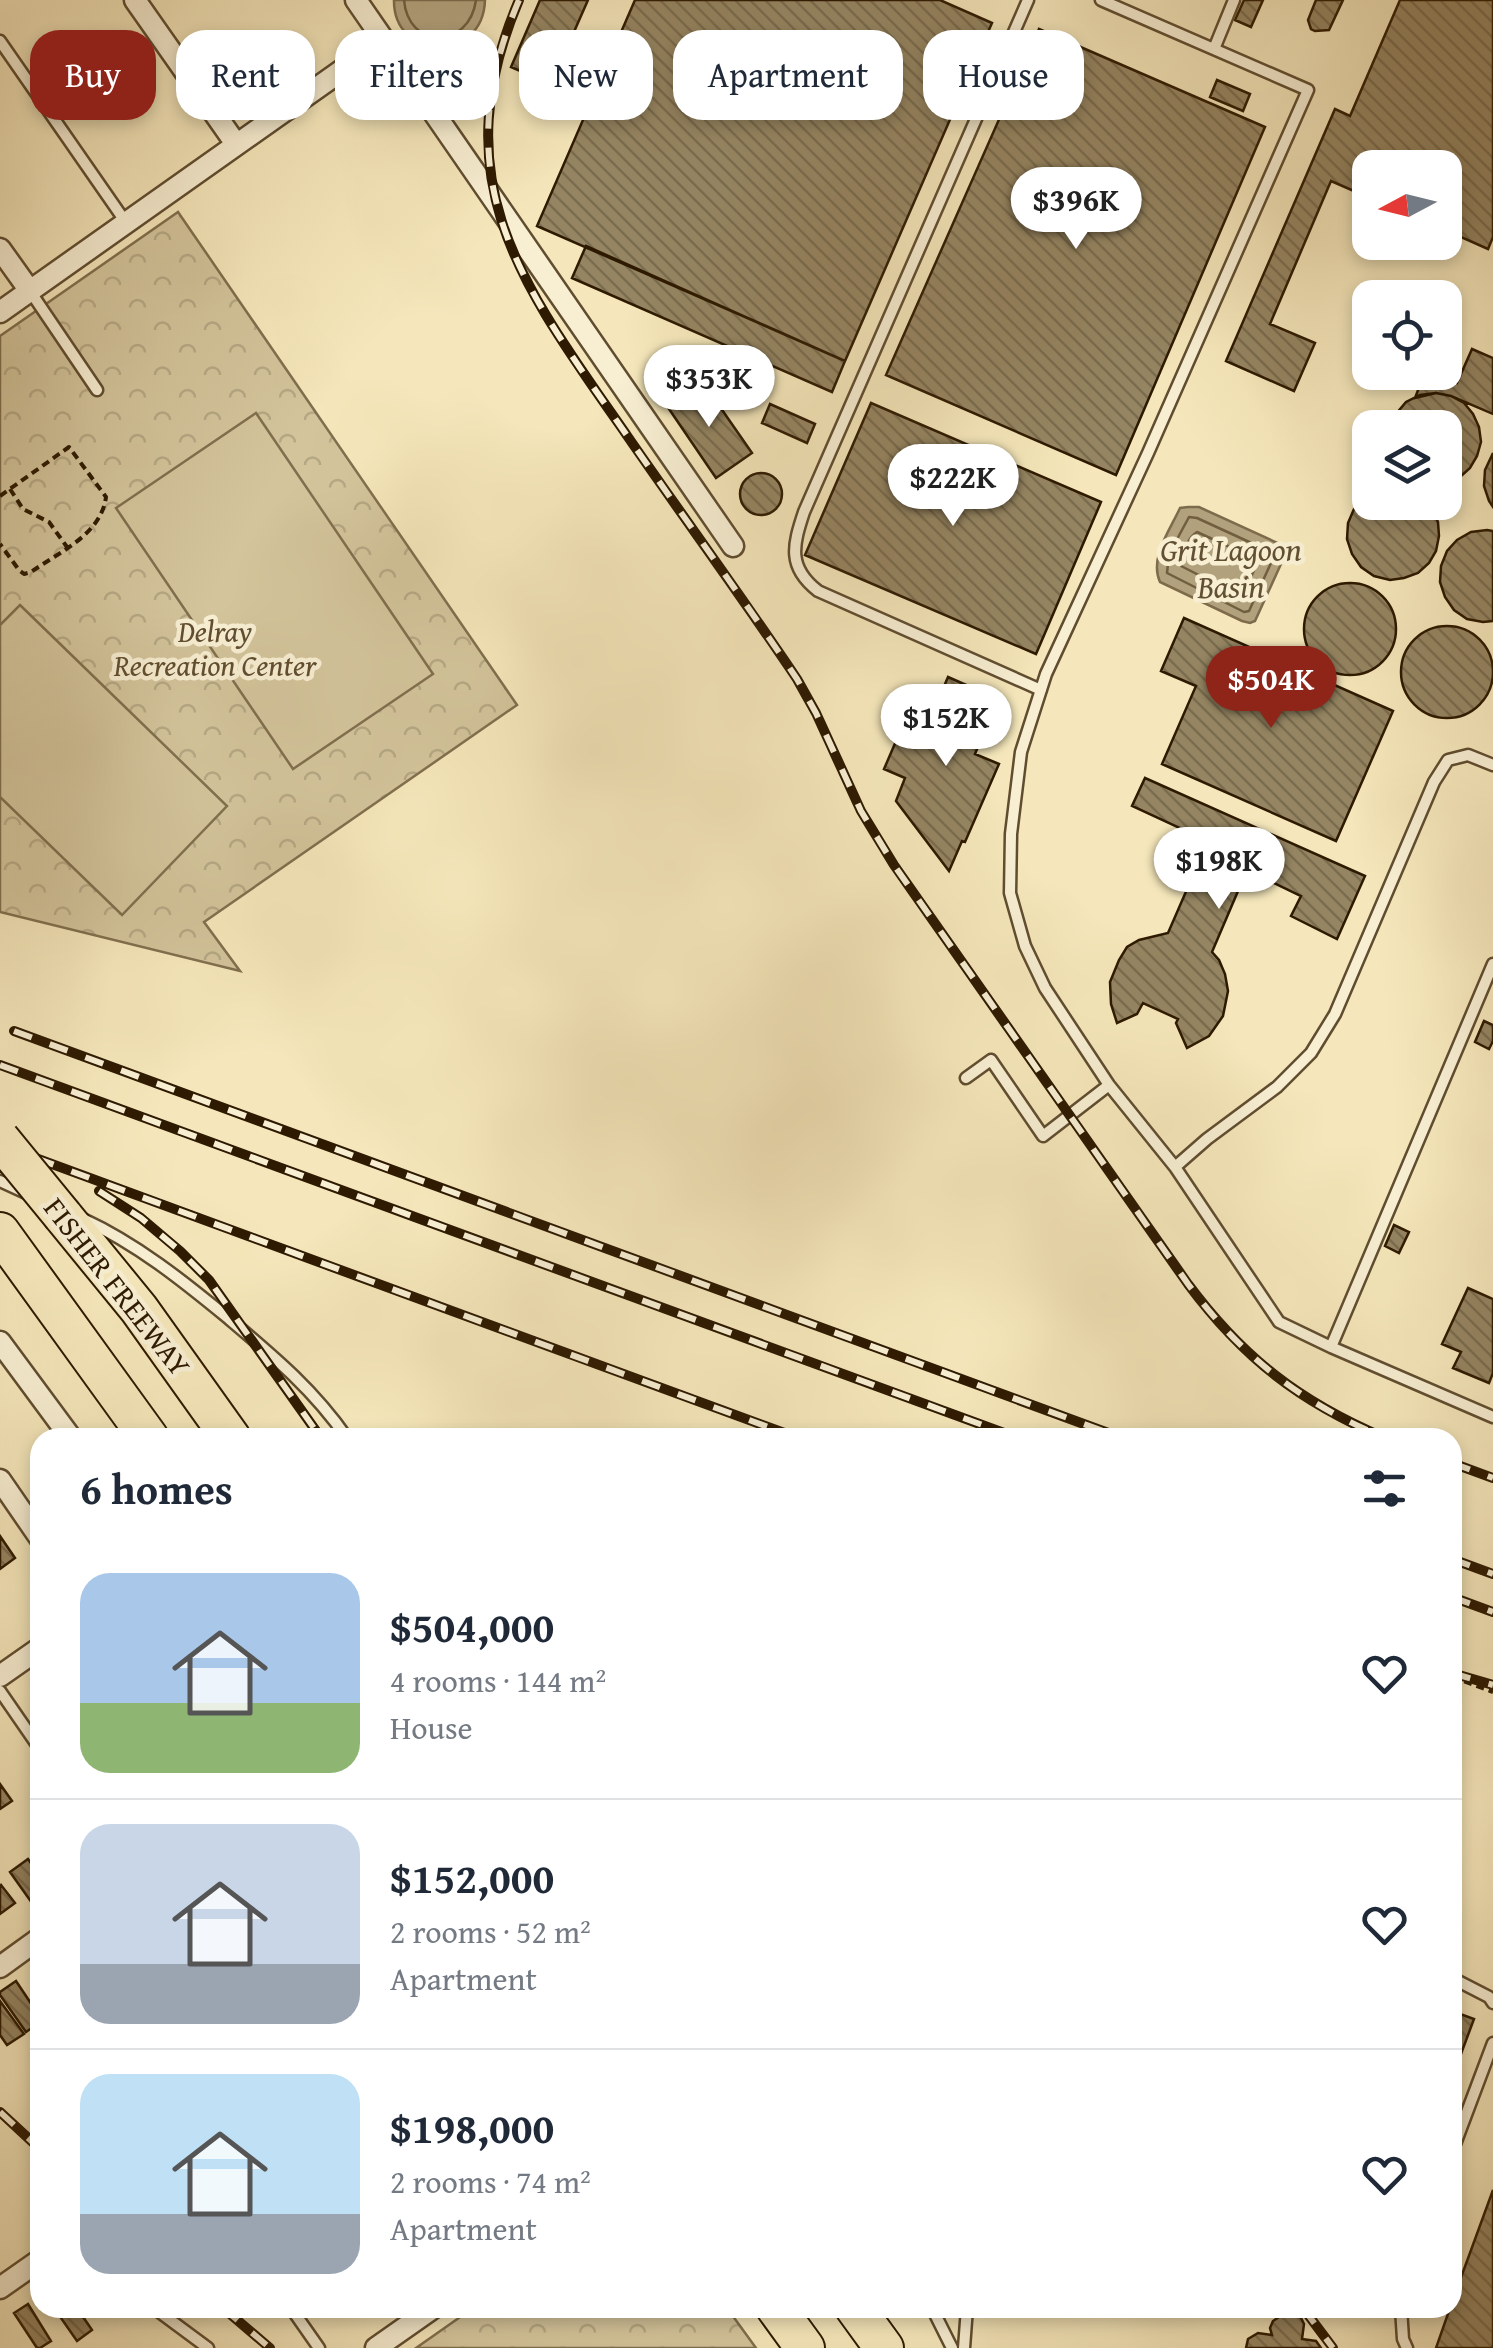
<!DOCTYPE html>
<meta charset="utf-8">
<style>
body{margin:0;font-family:"Gentium Book Plus",serif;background:#f6f6f7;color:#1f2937;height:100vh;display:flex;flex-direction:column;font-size:38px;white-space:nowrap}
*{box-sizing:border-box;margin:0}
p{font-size:32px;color:#747a83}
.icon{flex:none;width:55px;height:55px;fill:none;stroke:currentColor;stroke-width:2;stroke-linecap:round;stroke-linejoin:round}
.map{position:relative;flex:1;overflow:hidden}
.sheet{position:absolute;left:30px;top:1428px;width:1432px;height:890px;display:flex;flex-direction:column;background:#fff;border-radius:30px;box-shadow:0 5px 15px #0003}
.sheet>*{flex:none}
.banner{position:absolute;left:30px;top:30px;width:1435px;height:90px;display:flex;gap:20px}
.needle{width:65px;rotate:263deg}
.buttons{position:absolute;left:1352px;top:150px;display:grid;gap:20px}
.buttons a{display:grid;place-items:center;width:110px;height:110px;border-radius:20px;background:#fff;box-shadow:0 5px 15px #0003;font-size:50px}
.price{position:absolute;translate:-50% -85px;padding:0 22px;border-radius:35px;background:#fff;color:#222;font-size:32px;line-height:65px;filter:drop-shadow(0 2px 5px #0008)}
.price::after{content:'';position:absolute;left:50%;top:60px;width:30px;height:22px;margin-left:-15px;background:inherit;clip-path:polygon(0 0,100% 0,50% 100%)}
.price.active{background:#8f2418;color:#fff}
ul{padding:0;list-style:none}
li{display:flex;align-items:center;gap:30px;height:250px;padding:0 50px}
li+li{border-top:2px solid #e0e1e3}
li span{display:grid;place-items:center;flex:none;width:280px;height:200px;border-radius:30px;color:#555}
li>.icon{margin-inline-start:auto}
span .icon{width:120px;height:120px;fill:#fffc;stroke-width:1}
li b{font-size:42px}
h2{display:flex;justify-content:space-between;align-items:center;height:120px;padding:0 50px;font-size:42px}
.chip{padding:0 35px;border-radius:30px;background:#fff;box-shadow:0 5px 15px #0003;font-size:35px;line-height:90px}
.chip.active{background:#8f2418;color:#fff}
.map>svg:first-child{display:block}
.park{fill:url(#park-crowns);stroke:#806f4e;stroke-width:2.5}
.pitch{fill:#d3c49b;stroke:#806f4e;stroke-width:2.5}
.water{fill:#b1a17c;stroke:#7d6b4b;stroke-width:2.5}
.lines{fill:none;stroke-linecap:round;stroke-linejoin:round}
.shore{stroke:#705e3e;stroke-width:2.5}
.building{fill:url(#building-back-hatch);stroke:#2e1a01;stroke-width:2.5}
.service-casing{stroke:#604d30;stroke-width:15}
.minor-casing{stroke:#604d30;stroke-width:25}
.motorway-casing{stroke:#2e1a01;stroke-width:42}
.path{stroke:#2e1a01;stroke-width:4;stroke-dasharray:8 5;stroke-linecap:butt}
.service{stroke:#f8efd3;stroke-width:10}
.minor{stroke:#f8efd3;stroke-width:20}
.motorway{stroke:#f5e7bb;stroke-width:38}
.rail-casing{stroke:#2e1a01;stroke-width:10}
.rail{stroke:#f8efd3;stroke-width:6;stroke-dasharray:19;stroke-linecap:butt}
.motorway-bridge-casing{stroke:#2e1a01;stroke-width:42;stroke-linecap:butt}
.motorway-bridge{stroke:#f5e7bb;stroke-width:38}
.labels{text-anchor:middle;stroke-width:9;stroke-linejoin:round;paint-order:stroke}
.park-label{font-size:30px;font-style:italic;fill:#604d2f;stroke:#f8efd3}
.street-label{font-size:30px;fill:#2e1a01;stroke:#f8efd3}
.water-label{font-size:32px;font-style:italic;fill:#625032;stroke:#f8efd3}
</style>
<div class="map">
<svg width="1493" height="2348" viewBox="0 0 1493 2348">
<defs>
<pattern id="park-crowns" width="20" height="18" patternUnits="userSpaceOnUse" patternTransform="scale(2.5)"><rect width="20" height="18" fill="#d3c49b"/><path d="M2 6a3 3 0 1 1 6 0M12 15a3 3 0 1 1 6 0" fill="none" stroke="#b5a884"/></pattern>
<pattern id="building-back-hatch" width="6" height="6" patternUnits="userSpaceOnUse" patternTransform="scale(2.5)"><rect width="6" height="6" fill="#958562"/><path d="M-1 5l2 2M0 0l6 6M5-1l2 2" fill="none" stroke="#7a6c4e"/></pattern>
</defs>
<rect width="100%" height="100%" fill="#f5e7bb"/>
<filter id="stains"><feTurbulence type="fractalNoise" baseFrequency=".002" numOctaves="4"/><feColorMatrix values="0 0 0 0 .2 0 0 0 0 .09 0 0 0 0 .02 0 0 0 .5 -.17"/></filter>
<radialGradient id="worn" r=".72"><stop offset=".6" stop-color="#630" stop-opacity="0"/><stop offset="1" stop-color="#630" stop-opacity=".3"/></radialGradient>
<!-- park -->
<path class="park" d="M178,212L517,705L204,922L240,971L0,912V336Z
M473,2308H727L756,2348H416Z"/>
<!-- pitch -->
<path class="pitch" d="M256,413L433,674L293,769L116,508Z
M20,605L227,806L122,915L0,797V625Z"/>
<!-- water -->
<path class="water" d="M394,0H485C483,64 393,61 394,0Z
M1188,507H1199L1282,545L1281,564L1255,621L1250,623L1242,621L1160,582C1149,558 1170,530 1180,508Z"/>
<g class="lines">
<!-- shore -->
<path class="shore" d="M404,0C408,50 469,50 476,0
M1189,517L1197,518L1271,552V563L1249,611L1244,612L1167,573L1169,554Z
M1197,532L1256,559L1257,564L1243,594L1238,595L1181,566C1180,556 1188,537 1197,532Z"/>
</g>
<!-- building -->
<path class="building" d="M540,0H588L551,84L511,67Z
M635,0H940L992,23L845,361L537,226Z
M1244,0H1263L1251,27L1235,20Z
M1316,0H1343L1329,30L1315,31L1311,29L1308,20Z
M1400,0H1493V237L1488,249L1445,230V168H1370V198L1331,181L1270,324L1315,343L1294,391L1226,361L1335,109L1350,116Z
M1039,29L1265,127L1116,475L886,375Z
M1217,80L1250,94L1243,111L1210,97Z
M586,246L845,361L832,392L572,278Z
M1472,349L1493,358V414L1451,396L1436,393L1415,398L1425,372H1436L1457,383Z
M702,381L752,453L716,478L667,406Z
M1436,393L1451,396L1464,403L1473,414L1479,427L1481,442L1477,456L1470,468L1459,478L1446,484L1445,428H1390L1396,414L1406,402L1420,395Z
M871,403L1101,502L1036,654L805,555Z
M770,404L815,424L807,443L762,423Z
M1493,453V507L1489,501L1484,486L1485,470Z
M740 494a21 21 0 1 1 42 0a21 21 0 1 1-42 0Z
M1370,494V502H1427L1432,509L1438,522L1439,536L1436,551L1429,563L1418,573L1404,578L1390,580L1374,576L1361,567L1352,554L1347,539L1348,523L1354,509Z
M1487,530L1493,531V621L1483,622L1467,619L1454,610L1445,597L1440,582L1441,566L1447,551L1457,540L1471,532Z
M1304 629a46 46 0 1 1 92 0a46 46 0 1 1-92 0Z
M1184,618L1393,711L1336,841L1162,764L1196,686L1161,671Z
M1401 672a46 46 0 1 1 92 0a46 46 0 1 1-92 0Z
M948,677L998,699L975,754L999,764L965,842L962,841L949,871L896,801L905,778L884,769L903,725L924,734Z
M1145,778L1365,876L1337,939L1291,916L1301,896L1247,870L1212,952L1219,960L1225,974L1228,991L1223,1016L1209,1036L1187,1048L1176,1023L1178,1019L1143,1003L1137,1014L1117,1023L1111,1004L1110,982L1119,960L1127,947L1139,940L1168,933L1208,841L1132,806Z
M1484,1021L1493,1025V1041L1489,1049L1475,1042Z
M1394,1225L1409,1232L1399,1253L1385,1246Z
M1468,1288L1493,1299V1373L1489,1383L1453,1368L1461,1352L1442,1344Z
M0,1536L15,1558L0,1569Z
M0,1784L12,1801L0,1809Z
M28,1859L40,1876V1897L32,1903L10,1872Z
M1,1885L15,1903L0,1914V1886Z
M16,1981L40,2017V2022L26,2032L0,1995V1992Z
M0,2001L24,2034L7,2045L0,2035Z
M1452,2011L1474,2019L1452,2078Z
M1493,2190V2348H1436L1450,2308H1452V2302Z
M28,2304L51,2341L40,2348H37L14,2313Z
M54,2308H77L92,2330L77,2341Z
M1285,2313L1294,2314L1301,2318L1304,2324L1302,2339L1316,2341L1321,2348H1246L1248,2339L1258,2333L1272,2335L1270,2328L1273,2321Z"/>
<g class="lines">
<!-- service casing -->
<g class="service-casing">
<path id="service" d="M1028,0L804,512C793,545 787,567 818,591L1041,690
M1101,0L1308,90L1148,453L1046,674L1021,752L1011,834L1010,893L1025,946L1045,988L1109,1085L1175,1167
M0,41L127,224
M1214,49L1234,0
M30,291L97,390
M1493,964L1331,1347L1493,1417
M966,1078L991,1060L1043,1136L1109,1085
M0,1181L26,1193
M83,1219C137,1244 183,1281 228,1318C273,1356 313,1389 347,1438
M1331,1347L1279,1322L1175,1167L1207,1139L1277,1087L1311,1053L1335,1014L1434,782L1448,760L1468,755L1493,765
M0,1691L40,1749
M1452,1978L1489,1997L1493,2003
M1452,2152L1493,2043
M154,2308L208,2348
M291,2308L319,2348
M932,2308L952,2348
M1401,2308L1403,2339L1407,2348
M964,2348L967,2308"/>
</g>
<!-- minor casing -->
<g class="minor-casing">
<path id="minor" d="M135,0L236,144
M356,0L733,546
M0,249L30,291
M0,312L348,66
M0,1342L71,1438
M0,1480L40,1538
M0,1676L40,1648
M0,1967L40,1938
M0,2288L40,2260
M376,2348L433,2308"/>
</g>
<!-- motorway casing -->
<g class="motorway-casing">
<path id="motorway" d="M63,1216L139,1309L231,1438
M0,1232L149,1438
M776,2308L805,2348
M855,2308L884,2348"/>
</g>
<!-- path -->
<path class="path" d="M10,489L23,509L49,522L67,547
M0,496L69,447L106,497C101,535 59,552 31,572L24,574L19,570L0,544
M1452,1677L1493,1692"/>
<!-- service -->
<use href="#service" class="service"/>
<!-- minor -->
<use href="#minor" class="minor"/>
<!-- motorway -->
<use href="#motorway" class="motorway"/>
<!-- rail casing -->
<g class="rail-casing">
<path id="rail" d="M519,0C440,185 526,290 628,437C684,518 742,597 797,679L816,713L861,811L894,865L1188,1284C1243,1358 1300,1402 1385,1438
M14,1031L1122,1438
M0,1065L1018,1438
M0,1145L798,1438
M99,1191L141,1218L180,1251L209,1280L321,1438
M1452,1463L1493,1478
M1452,1559L1493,1574
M1452,1597L1493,1612
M1452,1673L1493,1685
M0,2112L40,2149
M223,2308L270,2348
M1303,2308L1333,2348"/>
</g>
<!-- rail -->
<use href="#rail" class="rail"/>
<!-- motorway-bridge casing -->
<g class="motorway-bridge-casing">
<path id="motorway-bridge" d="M0,1139L63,1216"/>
</g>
<!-- motorway-bridge -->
<use href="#motorway-bridge" class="motorway-bridge"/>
</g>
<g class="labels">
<!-- park labels -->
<g class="park-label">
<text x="215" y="642">Delray<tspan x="215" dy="34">Recreation Center</tspan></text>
</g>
<!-- street labels -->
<g class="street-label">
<text transform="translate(117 1287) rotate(52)" y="10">FISHER FREEWAY</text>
</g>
<!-- water labels -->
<g class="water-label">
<text x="1231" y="561">Grit Lagoon<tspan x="1231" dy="37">Basin</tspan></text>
</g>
</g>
<rect width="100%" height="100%" filter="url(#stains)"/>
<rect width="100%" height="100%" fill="url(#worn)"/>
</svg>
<div class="buttons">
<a><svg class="needle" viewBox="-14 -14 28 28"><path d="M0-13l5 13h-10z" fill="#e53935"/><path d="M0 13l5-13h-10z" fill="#747a83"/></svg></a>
<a><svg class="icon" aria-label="locate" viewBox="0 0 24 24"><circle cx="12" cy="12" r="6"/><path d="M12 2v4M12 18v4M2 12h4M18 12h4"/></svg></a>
<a><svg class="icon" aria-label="layers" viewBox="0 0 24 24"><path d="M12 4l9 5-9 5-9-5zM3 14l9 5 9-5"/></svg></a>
</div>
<b class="price" style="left:1076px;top:252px">$396K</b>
<b class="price" style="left:709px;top:430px">$353K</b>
<b class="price" style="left:953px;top:529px">$222K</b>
<b class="price active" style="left:1271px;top:731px">$504K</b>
<b class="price" style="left:946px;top:769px">$152K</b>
<b class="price" style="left:1219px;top:912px">$198K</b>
<div class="banner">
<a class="chip active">Buy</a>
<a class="chip">Rent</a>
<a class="chip">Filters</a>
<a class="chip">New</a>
<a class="chip">Apartment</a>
<a class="chip">House</a>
</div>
<section class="sheet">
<h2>6 homes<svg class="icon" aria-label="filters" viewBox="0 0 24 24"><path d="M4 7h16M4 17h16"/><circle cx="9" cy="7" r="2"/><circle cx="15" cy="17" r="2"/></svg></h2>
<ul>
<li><span style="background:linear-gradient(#a9c7e8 65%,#8fb573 0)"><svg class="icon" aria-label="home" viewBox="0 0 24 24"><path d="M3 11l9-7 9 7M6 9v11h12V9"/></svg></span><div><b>$504,000</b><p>4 rooms · 144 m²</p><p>House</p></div><svg class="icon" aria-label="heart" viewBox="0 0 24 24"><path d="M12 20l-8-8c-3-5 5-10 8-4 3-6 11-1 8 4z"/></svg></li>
<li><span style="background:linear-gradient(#c9d6e8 70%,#9aa5b1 0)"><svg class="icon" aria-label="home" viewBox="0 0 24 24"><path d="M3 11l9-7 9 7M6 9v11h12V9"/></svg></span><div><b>$152,000</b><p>2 rooms · 52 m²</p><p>Apartment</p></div><svg class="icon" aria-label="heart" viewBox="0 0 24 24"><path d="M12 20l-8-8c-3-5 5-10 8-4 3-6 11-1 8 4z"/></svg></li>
<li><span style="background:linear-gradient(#bfe0f5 70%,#9aa5b1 0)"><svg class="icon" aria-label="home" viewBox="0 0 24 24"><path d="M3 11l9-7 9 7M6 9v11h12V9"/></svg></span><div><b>$198,000</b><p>2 rooms · 74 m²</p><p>Apartment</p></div><svg class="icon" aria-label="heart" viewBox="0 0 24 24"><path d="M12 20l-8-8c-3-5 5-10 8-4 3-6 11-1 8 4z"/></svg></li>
</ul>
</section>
</div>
